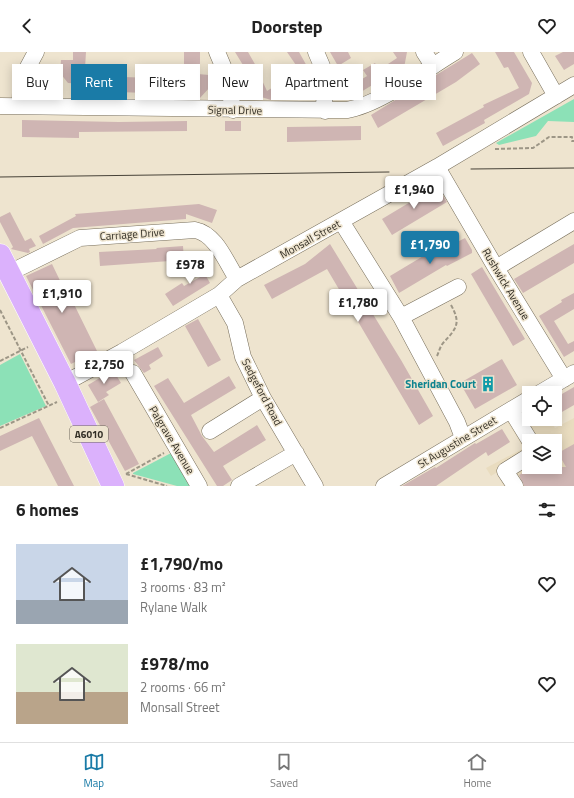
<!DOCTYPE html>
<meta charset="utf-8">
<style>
body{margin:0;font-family:"Titillium Web",sans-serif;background:#f2f2f2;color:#222;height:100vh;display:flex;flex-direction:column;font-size:15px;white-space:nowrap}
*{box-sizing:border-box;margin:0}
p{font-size:13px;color:#767676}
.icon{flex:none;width:22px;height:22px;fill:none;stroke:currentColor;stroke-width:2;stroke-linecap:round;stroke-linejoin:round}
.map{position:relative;height:434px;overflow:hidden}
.details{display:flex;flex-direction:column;background:#fff;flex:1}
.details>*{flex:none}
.top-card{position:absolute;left:12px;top:12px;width:550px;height:36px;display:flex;gap:8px}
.controls{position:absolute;left:522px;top:334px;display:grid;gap:8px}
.controls a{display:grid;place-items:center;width:40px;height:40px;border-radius:0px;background:#fff;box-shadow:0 2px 10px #0003;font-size:20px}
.price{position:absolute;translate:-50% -34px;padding:0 9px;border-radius:4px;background:#fff;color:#222;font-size:13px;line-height:26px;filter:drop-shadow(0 1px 2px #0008)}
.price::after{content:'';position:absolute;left:50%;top:24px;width:12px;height:9px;margin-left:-6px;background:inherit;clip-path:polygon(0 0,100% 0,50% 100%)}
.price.selected{background:#1a7ba7;color:#fff}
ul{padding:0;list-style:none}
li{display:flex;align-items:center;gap:12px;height:100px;padding:0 16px}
li span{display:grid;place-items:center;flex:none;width:112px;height:80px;border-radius:0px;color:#555}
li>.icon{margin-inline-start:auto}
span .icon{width:48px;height:48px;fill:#fffc;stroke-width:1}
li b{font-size:17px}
h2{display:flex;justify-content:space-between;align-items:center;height:48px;padding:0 16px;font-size:17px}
.pill{padding:0 14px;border-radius:0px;background:#fff;box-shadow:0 2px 10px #0003;font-size:14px;line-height:36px}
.pill.selected{background:#1a7ba7;color:#fff}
header{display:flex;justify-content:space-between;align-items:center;height:52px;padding:0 16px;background:#fff;font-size:18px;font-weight:700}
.tab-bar{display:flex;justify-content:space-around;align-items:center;height:56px;border-top:1px solid #e0e0e0;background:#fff;font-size:11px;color:#767676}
.tab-bar a{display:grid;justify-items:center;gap:2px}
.tab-bar .selected{color:#1a7ba7}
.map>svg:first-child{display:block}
.built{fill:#e9dcbf;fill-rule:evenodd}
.green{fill:#8ce1b7}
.building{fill:#cfb5b3}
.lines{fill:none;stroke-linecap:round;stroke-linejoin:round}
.minor-casing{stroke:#776e5b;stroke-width:17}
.highway-casing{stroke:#fff;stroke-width:23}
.path{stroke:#9d9686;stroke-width:2;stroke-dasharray:4 2;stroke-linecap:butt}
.minor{stroke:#fff;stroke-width:16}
.highway{stroke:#dbb1fc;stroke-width:22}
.tram{stroke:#474238;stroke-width:1}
.labels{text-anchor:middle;stroke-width:3;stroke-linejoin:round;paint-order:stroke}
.shield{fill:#eee4cf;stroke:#6a6558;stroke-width:1}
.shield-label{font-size:10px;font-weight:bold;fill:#322e25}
.street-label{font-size:11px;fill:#322e25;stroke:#eee4cf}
.culture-label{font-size:11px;font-weight:bold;fill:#0d838f;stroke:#eee4cf;text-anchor:end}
</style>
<header><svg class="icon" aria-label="back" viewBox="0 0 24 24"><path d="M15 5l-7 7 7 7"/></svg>Doorstep<svg class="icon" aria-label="heart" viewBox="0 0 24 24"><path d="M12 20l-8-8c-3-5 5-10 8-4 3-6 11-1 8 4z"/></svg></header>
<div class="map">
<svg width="574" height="434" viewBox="0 0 574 434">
<rect width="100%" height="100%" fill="#eee4cf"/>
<!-- built -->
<path class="built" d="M529,358V367H550L555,376L574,366V434H504L496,421L491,424L486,416L524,396L508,371ZM529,389H555V415H529Z"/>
<!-- green -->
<path class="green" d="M574,47V70L548,69L536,84L499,93L496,91Z
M20,302L46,354L0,374V313Z
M173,400L194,434H177L133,422V421Z"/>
<!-- building -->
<path class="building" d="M73,0H86L84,32L68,31L60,21L61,8H73Z
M184,0H200V15H184Z
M235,0H248L260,21L259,22L267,39L278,32L283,40L271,48L258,44L252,32L254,31Z
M287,0H299L313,25L314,40L311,36L309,42L308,41L297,48L290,39L303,31L297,20L300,19Z
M330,0H348L351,6L338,14Z
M393,0H407L404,16L403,15L392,21L356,43L341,40L336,27L345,22L351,34L367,24L363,18L375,11L379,18L397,6Z
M495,0H514L532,31L529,42L484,68L485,71L443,94L436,81L484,55L483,53L519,36L508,15L504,16Z
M563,0H574V12L564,18L555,4Z
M472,1L480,12L456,30L378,76L371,63Z
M198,22L209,23V34H211L199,47H197V44H186V34H197Z
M88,24L157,26V32H177V42L88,39Z
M22,68L119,70L187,69V79L79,80V86L22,85Z
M225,69H241V79H225Z
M361,74V88L287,90V75Z
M437,134L447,150L392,183L382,167Z
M199,152L217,158L212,171L186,162V167L73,176L43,192L39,184L76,164L75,162Z
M10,160L25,189L31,186L36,194L29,197L30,200L28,201L11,197L13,195L0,170V165Z
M465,186L472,198V201L447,214L446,213L399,241L390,224L430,200L432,203Z
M330,192L401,308L433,364L419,373L327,217L272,247L264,233L305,212Z
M574,192V211L523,241L514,227Z
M183,194L184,208L100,214L99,200L157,197L156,196Z
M204,207L211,219L206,224L210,231L173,254L165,242L182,231L184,234L202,224L195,212Z
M52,212L65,239L67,238L97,299L71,312L26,224Z
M482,215L525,287L513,294L471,222Z
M574,241V257L554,269L568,292L574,289V299L564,305L539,264L562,250L561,248Z
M198,267L221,308L208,315L185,274Z
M158,295L163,304L149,313L151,317L144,321L134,308Z
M502,307L517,333L475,357L460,331Z
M113,318L121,331L106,340L109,343L98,350L88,333Z
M229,324L236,336L191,363L202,384L214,400L257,373L266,388L223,414L232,428L223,434H217L154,334L168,326L184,351Z
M574,335V353L555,364V346Z
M104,347L139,412L125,419L90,355Z
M39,366L74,434H58L32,384L0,399V384Z
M502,377L510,390L488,404L486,400L436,434H402L435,415L436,416L475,391L476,392Z
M574,392V434H524L519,423L534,415H566L558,401Z"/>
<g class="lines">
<!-- minor casing -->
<g class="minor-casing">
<path id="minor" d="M217,0L228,26L233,58
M316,0L322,14L325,59
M424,0L433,14
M531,0L556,44
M0,54L347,58C379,53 425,18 455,0
M20,54L21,28L36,0
M437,115L496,216L564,327
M341,169L401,265L457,370L463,386
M496,216L574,169
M9,221L80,186L195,178C216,182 226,210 237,227
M219,243L235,271L243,305L263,346L315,434
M401,265L458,235
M133,321L199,434
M65,331L122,300L219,243L237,227L437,115L574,33
M540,341L574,321
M511,358L530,389
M210,379L263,346
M239,434L296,401
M384,434L529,347
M515,434L505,419L529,404"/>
</g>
<!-- highway casing -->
<g class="highway-casing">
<path id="highway" d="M0,203L65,331L113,434"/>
</g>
<!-- path -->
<path class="path" d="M495,97L533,96L549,85H572V89H574
M0,258L49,354
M437,304C439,300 440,294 444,290C457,276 461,271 451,253
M0,309L28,295
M0,376L57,350
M126,422L164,401
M126,422L167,434"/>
<!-- minor -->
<use href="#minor" class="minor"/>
<!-- highway -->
<use href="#highway" class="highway"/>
<!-- tram -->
<path class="tram" d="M471,117L574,116
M0,125L389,120"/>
</g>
<!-- icons -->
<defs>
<g id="building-bare" transform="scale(1.2)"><path d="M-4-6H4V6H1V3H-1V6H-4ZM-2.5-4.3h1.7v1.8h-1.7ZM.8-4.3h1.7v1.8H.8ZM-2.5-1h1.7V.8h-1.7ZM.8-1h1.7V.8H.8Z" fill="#0f9aa8" stroke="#eee4cf" stroke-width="2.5" paint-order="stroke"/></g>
</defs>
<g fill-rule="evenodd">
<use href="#building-bare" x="488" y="332"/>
</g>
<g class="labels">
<!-- shield labels -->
<rect class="shield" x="70" y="374" width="38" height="16" rx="3"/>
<g class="shield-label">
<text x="89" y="386">A6010</text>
</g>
<!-- street labels -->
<g class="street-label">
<text transform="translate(235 58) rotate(1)" y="4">Signal Drive</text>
<text transform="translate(132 182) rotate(-4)" y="4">Carriage Drive</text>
<text transform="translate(310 187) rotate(-29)" y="4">Monsall Street</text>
<text transform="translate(506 232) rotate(59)" y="4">Rushwick Avenue</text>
<text transform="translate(262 340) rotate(62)" y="4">Sedgeford Road</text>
<text transform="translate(172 388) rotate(59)" y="4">Palgrave Avenue</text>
<text transform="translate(457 390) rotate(-31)" y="4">St Augustine Street</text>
</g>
<!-- culture labels -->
<g class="culture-label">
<text x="476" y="336">Sheridan Court</text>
</g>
</g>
</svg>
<div class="controls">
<a><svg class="icon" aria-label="locate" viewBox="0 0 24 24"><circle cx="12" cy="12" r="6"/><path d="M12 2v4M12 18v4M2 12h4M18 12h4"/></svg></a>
<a><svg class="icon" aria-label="layers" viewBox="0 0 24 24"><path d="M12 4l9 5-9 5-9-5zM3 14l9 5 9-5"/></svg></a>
</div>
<b class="price" style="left:414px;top:158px">£1,940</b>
<b class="price selected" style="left:430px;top:213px">£1,790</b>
<b class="price" style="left:190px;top:233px">£978</b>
<b class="price" style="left:62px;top:262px">£1,910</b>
<b class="price" style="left:358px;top:271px">£1,780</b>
<b class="price" style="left:104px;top:333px">£2,750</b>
<div class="top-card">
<a class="pill">Buy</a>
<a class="pill selected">Rent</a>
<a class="pill">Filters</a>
<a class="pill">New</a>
<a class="pill">Apartment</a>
<a class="pill">House</a>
</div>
</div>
<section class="details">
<h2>6 homes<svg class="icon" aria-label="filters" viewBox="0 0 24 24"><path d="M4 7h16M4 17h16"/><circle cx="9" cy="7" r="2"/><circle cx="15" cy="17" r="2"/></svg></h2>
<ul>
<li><span style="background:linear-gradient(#c9d6e8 70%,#9aa5b1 0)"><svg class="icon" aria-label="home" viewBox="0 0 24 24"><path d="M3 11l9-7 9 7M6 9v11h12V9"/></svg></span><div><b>£1,790/mo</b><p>3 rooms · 83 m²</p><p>Rylane Walk</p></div><svg class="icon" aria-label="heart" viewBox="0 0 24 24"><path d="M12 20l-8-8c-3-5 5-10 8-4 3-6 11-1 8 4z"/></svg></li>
<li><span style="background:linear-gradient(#dfe7d0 60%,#b9a48a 0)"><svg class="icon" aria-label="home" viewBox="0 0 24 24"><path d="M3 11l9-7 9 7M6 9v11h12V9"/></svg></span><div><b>£978/mo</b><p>2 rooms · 66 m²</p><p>Monsall Street</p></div><svg class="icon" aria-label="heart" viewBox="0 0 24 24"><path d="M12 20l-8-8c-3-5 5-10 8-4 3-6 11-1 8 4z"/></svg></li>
</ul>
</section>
<nav class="tab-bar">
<a class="selected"><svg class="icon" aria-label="map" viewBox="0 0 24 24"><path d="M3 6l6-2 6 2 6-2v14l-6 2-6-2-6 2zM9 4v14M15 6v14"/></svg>Map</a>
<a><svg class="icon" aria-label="saved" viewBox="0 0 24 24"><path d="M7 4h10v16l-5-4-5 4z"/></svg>Saved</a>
<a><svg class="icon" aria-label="home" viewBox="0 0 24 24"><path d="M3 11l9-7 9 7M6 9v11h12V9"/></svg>Home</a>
</nav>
